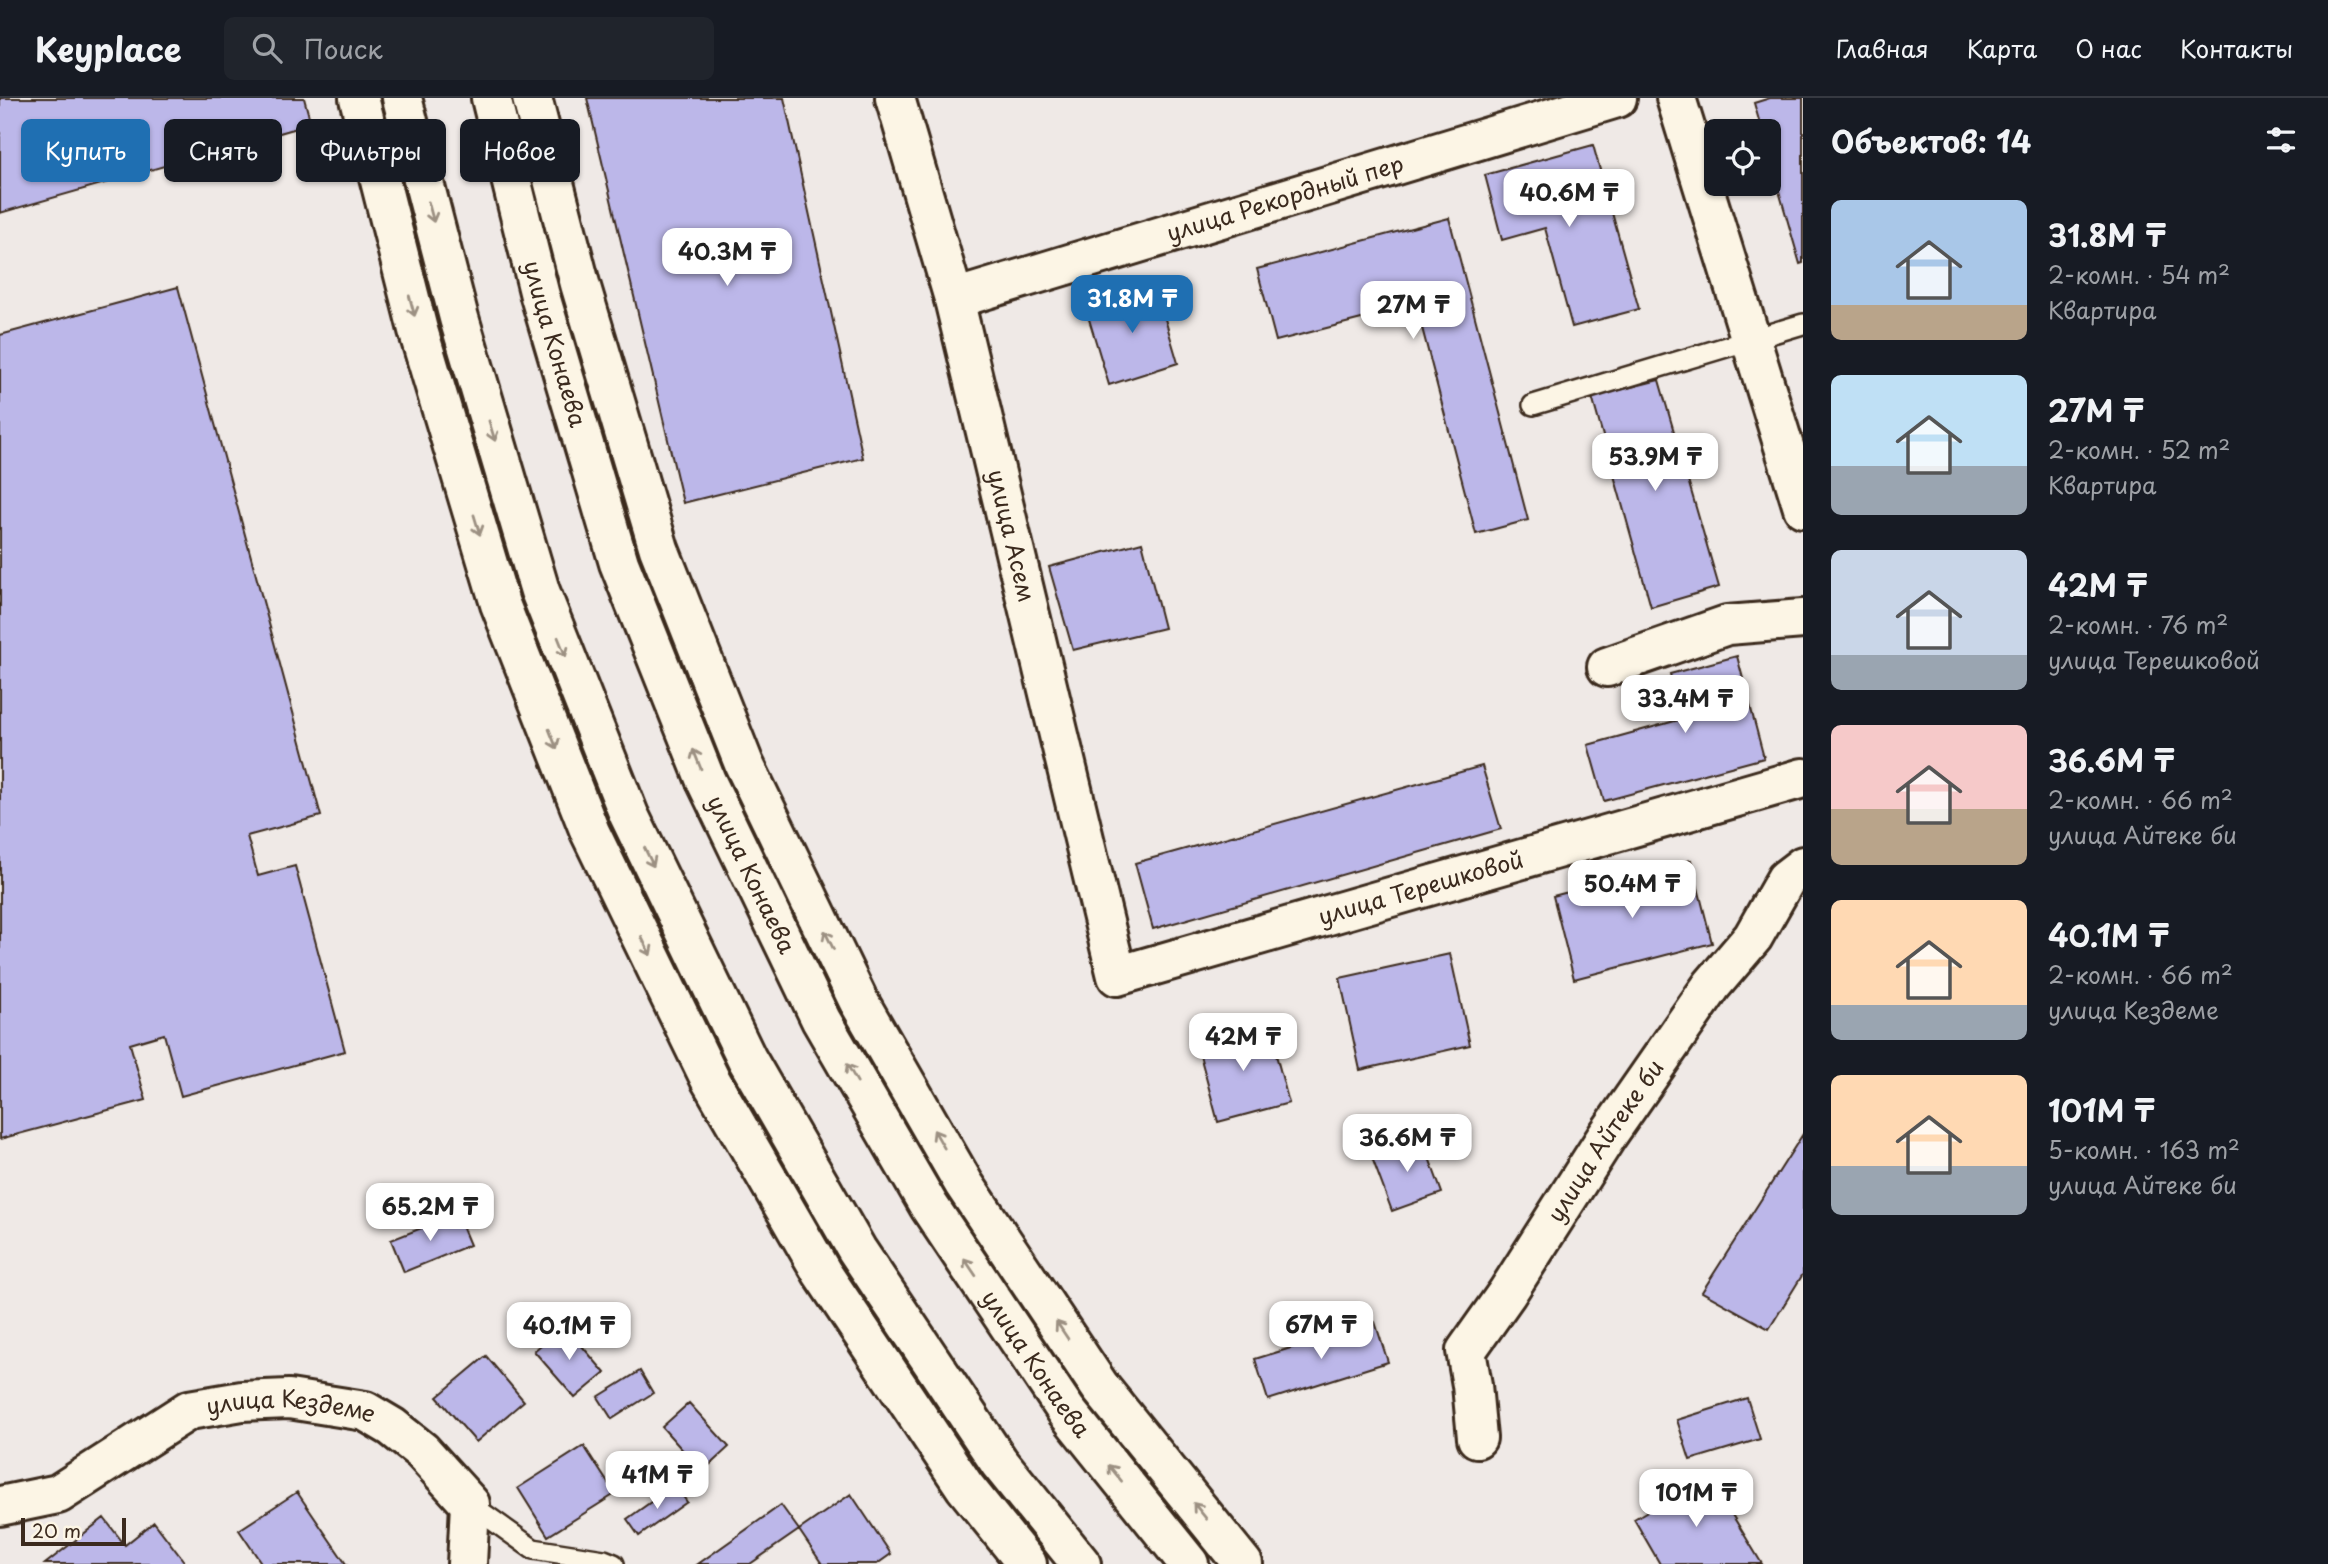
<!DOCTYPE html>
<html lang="ru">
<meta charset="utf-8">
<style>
body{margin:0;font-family:"Playpen Sans",sans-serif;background:#20242c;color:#f1f3f6;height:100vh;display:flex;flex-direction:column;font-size:26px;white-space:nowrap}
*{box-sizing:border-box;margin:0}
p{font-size:23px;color:#9ea1a6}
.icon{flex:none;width:38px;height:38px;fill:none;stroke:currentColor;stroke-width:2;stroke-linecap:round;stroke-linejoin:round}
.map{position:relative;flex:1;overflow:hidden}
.panel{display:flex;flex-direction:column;background:#171b24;width:525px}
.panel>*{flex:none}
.top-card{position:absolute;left:21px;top:21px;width:665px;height:63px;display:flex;gap:14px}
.controls{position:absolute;left:1704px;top:21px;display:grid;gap:14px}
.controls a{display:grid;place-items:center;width:77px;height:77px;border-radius:10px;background:#171b24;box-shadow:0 2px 5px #0004;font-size:35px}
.scale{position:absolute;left:21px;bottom:18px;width:105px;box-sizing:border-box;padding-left:7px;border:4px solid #3b2a1e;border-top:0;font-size:19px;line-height:24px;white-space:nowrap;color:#3b2a1e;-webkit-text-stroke:5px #fcf5e5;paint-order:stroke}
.price{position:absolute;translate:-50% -60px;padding:0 16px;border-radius:14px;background:#fff;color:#222;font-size:23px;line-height:46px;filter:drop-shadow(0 2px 4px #0008)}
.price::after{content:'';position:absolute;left:50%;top:42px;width:21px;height:16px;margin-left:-10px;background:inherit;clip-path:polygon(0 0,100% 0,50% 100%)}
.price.current{background:#1f6fb2;color:#fff}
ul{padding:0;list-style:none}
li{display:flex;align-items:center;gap:21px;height:175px;padding:0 28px}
li span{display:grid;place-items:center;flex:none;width:196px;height:140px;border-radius:10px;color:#555}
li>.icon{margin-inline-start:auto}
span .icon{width:84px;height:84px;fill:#fffc;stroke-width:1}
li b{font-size:30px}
h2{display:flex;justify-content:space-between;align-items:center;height:84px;padding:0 28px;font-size:30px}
.pill{padding:0 24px;border-radius:10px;background:#171b24;box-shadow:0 2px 5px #0004;font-size:24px;line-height:63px}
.pill.current{background:#1f6fb2;color:#fff}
header{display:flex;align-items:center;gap:42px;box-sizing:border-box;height:98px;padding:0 35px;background:#171b24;border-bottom:2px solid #363941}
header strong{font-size:33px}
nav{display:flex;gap:38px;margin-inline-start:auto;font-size:24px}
.search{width:490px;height:63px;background:#20242c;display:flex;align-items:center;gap:18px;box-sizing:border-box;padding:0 24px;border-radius:10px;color:#9ea1a6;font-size:26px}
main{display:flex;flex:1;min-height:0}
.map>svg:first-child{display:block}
.building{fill:#bcb7e9;stroke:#3b2a1e;stroke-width:2}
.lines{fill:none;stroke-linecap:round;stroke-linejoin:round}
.lane-casing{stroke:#3b2a1e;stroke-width:24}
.street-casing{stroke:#3b2a1e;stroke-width:44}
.secondary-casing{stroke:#3b2a1e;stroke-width:44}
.lane{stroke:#fcf5e5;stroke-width:19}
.street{stroke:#fcf5e5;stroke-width:38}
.secondary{stroke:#fcf5e5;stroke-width:38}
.oneway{stroke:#9c9082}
.labels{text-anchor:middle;stroke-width:5;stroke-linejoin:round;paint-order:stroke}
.street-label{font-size:23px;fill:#3b2a1e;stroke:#fcf5e5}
</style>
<header>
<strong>Keyplace</strong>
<div class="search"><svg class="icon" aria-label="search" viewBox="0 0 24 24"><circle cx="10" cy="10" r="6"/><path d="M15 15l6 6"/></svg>Поиск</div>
<nav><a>Главная</a><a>Карта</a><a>О нас</a><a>Контакты</a></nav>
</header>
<main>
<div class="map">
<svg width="1803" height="1466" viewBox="0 0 1803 1466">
<rect width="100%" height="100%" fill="#efe9e6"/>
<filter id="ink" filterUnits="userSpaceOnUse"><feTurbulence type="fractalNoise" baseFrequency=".0143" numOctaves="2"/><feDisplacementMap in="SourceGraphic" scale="14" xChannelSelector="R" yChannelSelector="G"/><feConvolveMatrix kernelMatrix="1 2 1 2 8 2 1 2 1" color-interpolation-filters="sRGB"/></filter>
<g filter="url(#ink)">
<!-- building -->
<path class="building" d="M0,0H304L311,26L0,115Z
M587,0H784L863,360L683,405Z
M1770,0H1803V165L1800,166L1769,58V33H1762L1754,5Z
M1593,47L1639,211L1572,229L1545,130L1502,142L1485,77Z
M1449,120L1528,422L1476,436L1416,207L1276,243L1257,171Z
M1155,187L1178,265L1109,287L1085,208Z
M178,189L321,718L247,738L258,778L295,768L345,953L181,998L164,936L130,946L146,1002L0,1041V237Z
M1659,282L1719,489L1651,509L1592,299Z
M1142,444L1164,530L1073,552L1049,469Z
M1737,558L1764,660L1604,703L1588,647L1682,621L1670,576Z
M1482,668L1501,731L1153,831L1135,765Z
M1691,762L1712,845L1574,881L1553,798Z
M1450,856L1470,947L1360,972L1340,880Z
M1268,927L1289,1005L1218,1024L1197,946Z
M1803,1036V1176L1769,1231L1702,1194Z
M1421,1038L1442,1095L1392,1113L1371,1057Z
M457,1116L470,1147L404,1174L391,1142Z
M1375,1224L1388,1264L1268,1302L1255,1261Z
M564,1227L605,1275L575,1300L534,1253Z
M486,1258L524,1303L476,1344L437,1299Z
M640,1273L653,1295L612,1321L598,1299Z
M1747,1300L1760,1341L1690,1362L1677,1322Z
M689,1305L729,1349L702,1374L662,1329Z
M584,1348L615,1396L548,1438L518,1390Z
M1708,1377L1762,1466H1660L1634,1421Z
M675,1387L687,1404L639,1438L627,1421Z
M297,1394L346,1466H262L239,1432Z
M851,1396L891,1456L877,1466H822L799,1432Z
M781,1407L799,1432L750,1466H698Z
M104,1420L125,1447L154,1424L186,1466H45Z"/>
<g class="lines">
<!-- lane casing -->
<g class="lane-casing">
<path id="lane" d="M1533,307L1803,226
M470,1406L533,1451L604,1462L614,1466"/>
</g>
<!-- street casing -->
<g class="street-casing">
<g id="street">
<path id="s1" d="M895,0L954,201L1117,878L1803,680"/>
<path d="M1676,0L1803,410"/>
<path id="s2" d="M954,201L1617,0"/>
<path d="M1607,569L1727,527L1803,521"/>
<path id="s3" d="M1477,1340L1472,1287L1466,1253L1507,1195L1607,1038L1712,887L1753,839L1786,781L1803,768"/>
<path id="s4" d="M0,1408L58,1396L189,1312L242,1303L289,1301L365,1313L392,1329L422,1353L470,1406L467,1466"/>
</g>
</g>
<!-- secondary casing -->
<g class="secondary-casing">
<g id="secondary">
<path d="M359,0L418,232L500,506L590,734L710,981L822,1175L965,1389L1027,1466"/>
<path d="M402,0L459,220L540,493L629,717L747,961L857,1152L999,1364L1081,1466"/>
<path id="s5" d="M491,0L540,198L619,465L706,683L821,922L929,1108L1067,1314L1189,1466"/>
<path d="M532,0L580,186L659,451L744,666L858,902L964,1086L1100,1289L1243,1466"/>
</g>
</g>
<!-- lane -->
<use href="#lane" class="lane"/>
<!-- street -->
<use href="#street" class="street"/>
<!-- secondary -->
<use href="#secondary" class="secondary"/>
</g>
<!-- one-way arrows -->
<defs><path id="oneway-shaft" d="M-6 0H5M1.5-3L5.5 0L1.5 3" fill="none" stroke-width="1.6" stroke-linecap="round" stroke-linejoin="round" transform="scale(1.75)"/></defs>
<g class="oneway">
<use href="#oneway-shaft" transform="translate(431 114) rotate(75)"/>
<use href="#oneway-shaft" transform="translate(412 208) rotate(75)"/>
<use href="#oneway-shaft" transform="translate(492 333) rotate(73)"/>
<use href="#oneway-shaft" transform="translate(477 427) rotate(73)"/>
<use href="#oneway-shaft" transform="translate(562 549) rotate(68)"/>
<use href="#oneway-shaft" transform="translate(553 641) rotate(68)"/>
<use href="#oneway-shaft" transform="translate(697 661) rotate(-112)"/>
<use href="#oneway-shaft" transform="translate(649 759) rotate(64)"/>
<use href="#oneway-shaft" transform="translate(829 842) rotate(-116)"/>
<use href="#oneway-shaft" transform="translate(646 848) rotate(64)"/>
<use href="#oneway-shaft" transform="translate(852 975) rotate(-120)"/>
<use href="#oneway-shaft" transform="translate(939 1041) rotate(-120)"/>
<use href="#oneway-shaft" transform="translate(970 1169) rotate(-124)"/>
<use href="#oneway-shaft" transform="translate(1062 1232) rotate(-124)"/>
<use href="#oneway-shaft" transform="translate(1115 1375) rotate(-129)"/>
<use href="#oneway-shaft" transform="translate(1200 1413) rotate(-129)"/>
</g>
</g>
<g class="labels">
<!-- street labels -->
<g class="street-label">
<text dy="8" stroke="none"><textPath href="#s2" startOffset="346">улица Рекордный пер</textPath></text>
<text dy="8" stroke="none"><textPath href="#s5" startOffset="254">улица Конаева</textPath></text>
<text dy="8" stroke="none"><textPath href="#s1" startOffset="453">улица Асем</textPath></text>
<text dy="8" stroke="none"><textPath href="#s5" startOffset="821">улица Конаева</textPath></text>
<text dy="8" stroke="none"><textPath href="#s1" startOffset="1222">улица Терешковой</textPath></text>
<text dy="8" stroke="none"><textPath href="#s3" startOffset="340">улица Айтеке би</textPath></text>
<text dy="8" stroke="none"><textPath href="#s5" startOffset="1388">улица Конаева</textPath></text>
<text dy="8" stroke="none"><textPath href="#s4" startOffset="318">улица Кездеме</textPath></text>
</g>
</g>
</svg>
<div class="controls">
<a><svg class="icon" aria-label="locate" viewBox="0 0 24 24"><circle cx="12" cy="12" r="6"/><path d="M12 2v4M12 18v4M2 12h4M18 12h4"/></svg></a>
</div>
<div class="scale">20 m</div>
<b class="price" style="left:1569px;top:131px">40.6M ₸</b>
<b class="price" style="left:727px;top:190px">40.3M ₸</b>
<b class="price current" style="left:1132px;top:237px">31.8M ₸</b>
<b class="price" style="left:1413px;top:243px">27M ₸</b>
<b class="price" style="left:1655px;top:395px">53.9M ₸</b>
<b class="price" style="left:1685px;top:637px">33.4M ₸</b>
<b class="price" style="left:1632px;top:822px">50.4M ₸</b>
<b class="price" style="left:1243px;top:975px">42M ₸</b>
<b class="price" style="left:1407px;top:1076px">36.6M ₸</b>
<b class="price" style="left:430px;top:1145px">65.2M ₸</b>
<b class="price" style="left:1321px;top:1263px">67M ₸</b>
<b class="price" style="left:569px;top:1264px">40.1M ₸</b>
<b class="price" style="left:657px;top:1413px">41M ₸</b>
<b class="price" style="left:1696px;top:1431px">101M ₸</b>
<div class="top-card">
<a class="pill current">Купить</a>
<a class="pill">Снять</a>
<a class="pill">Фильтры</a>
<a class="pill">Новое</a>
</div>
</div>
<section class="panel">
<h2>Объектов: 14<svg class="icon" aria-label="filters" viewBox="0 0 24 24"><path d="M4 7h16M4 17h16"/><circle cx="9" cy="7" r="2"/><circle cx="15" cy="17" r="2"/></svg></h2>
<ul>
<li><span style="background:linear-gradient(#a9c7e8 75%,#b9a48a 0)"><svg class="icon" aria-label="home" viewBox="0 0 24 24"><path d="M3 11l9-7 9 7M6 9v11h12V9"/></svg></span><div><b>31.8M ₸</b><p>2-комн. · 54 m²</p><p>Квартира</p></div></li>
<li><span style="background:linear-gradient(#bfe0f5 65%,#9aa5b1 0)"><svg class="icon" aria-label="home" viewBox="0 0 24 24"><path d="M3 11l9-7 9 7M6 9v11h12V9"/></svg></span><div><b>27M ₸</b><p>2-комн. · 52 m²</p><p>Квартира</p></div></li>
<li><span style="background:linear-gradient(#c9d6e8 75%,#9aa5b1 0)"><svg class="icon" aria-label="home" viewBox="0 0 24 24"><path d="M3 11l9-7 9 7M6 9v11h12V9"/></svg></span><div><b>42M ₸</b><p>2-комн. · 76 m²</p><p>улица Терешковой</p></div></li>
<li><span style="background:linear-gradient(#f6c9c9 60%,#b9a48a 0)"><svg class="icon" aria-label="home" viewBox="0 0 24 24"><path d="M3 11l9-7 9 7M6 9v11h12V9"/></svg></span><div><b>36.6M ₸</b><p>2-комн. · 66 m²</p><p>улица Айтеке би</p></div></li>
<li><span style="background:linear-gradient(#ffd9b3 75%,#9aa5b1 0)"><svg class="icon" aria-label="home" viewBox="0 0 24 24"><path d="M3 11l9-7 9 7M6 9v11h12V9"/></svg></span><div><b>40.1M ₸</b><p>2-комн. · 66 m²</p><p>улица Кездеме</p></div></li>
<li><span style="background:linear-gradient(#ffd9b3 65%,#9aa5b1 0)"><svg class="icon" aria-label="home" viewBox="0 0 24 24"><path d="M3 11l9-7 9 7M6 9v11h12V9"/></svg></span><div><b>101M ₸</b><p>5-комн. · 163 m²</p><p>улица Айтеке би</p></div></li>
</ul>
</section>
</main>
